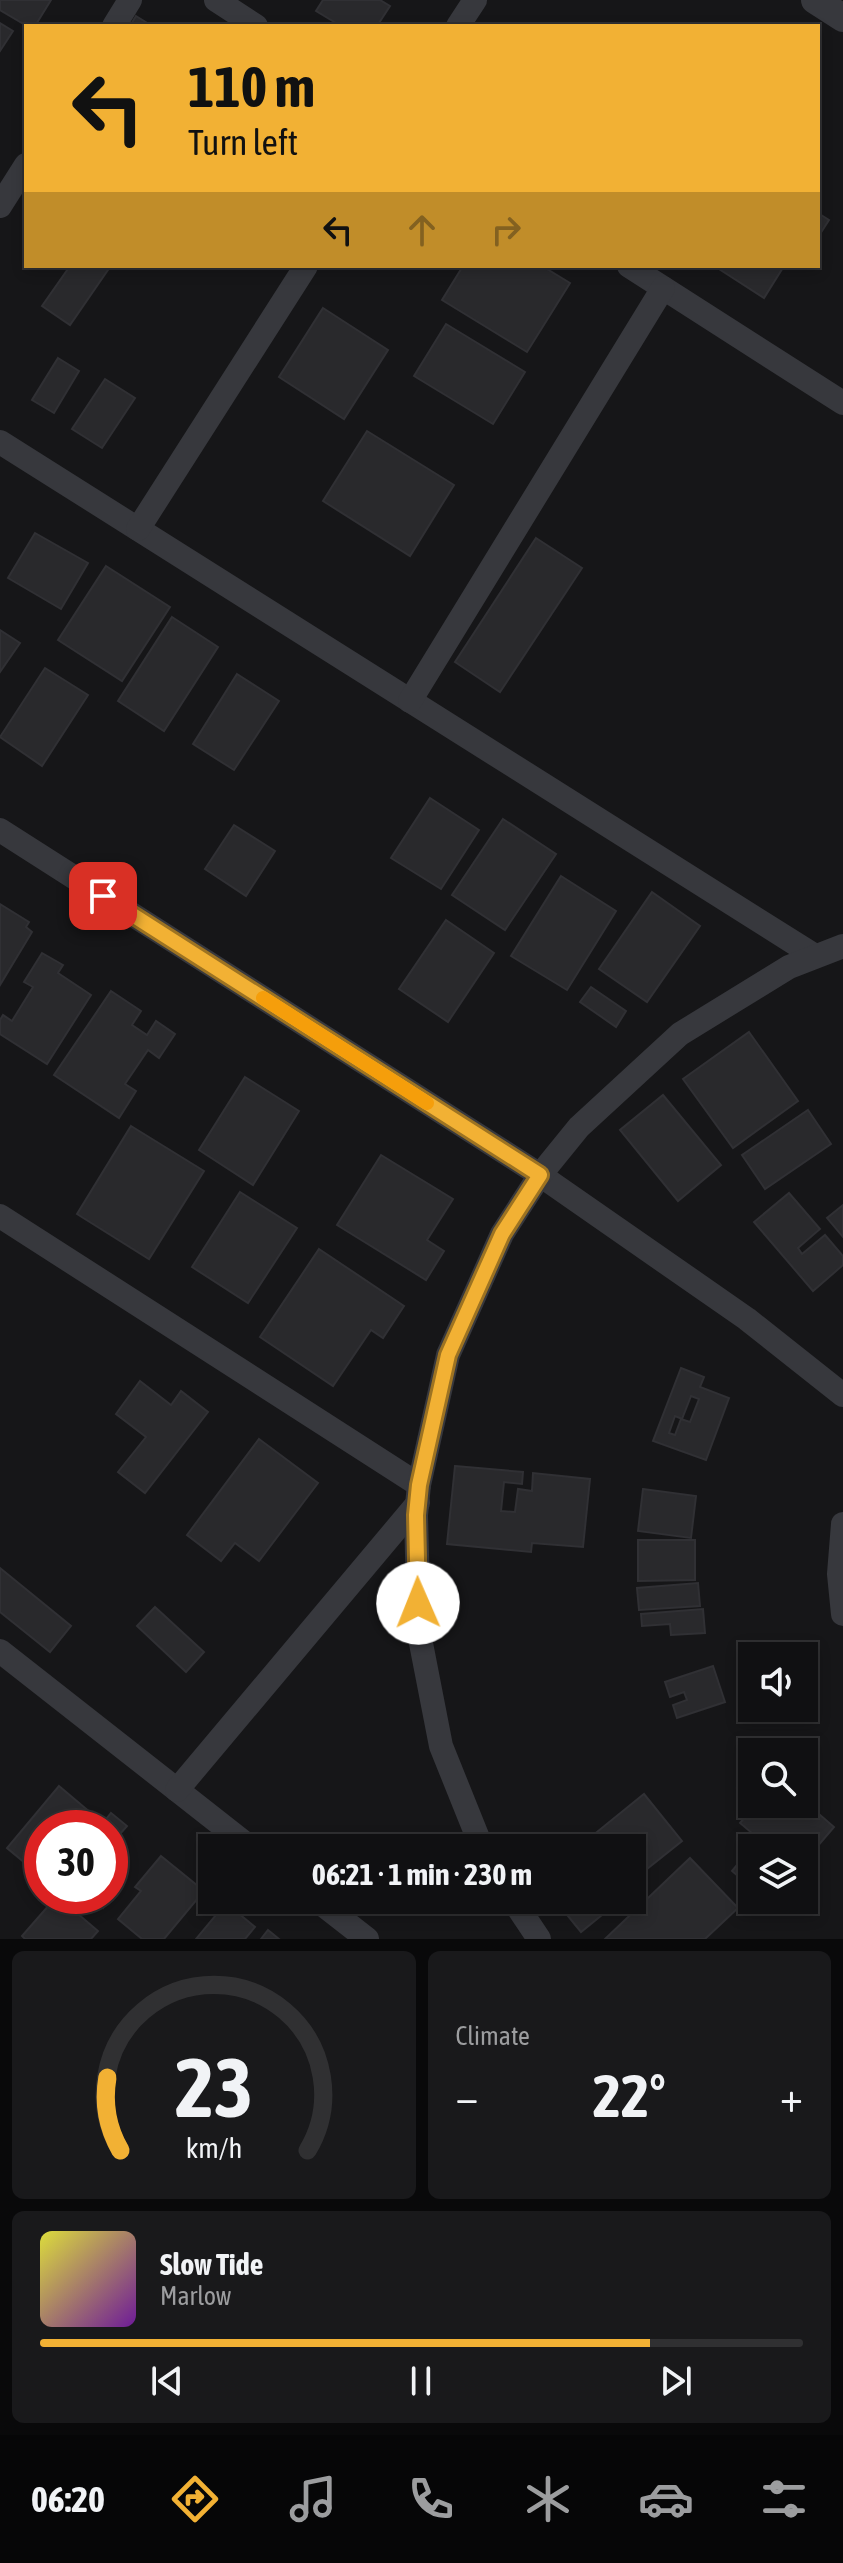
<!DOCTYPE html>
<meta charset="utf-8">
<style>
body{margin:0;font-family:"Asap Condensed",sans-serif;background:#19191b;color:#f1f3f6;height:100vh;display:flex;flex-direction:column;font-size:30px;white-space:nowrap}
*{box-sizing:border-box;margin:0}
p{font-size:26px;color:#9c9d9f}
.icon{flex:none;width:44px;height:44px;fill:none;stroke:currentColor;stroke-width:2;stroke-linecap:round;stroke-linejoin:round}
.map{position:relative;height:1939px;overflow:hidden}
.drawer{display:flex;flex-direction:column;gap:12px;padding:12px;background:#09090a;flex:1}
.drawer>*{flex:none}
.hud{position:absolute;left:24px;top:24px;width:796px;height:244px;border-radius:0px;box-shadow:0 4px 12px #0003,0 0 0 2px #303032;background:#f2b134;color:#111;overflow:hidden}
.controls{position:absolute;left:738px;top:1642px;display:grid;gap:16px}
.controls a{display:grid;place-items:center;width:80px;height:80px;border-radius:0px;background:#101012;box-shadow:0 4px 12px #0003,0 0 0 2px #303032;font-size:40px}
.speed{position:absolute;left:24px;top:1810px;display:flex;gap:16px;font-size:40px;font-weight:700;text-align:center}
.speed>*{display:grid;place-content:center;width:104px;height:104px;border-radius:50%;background:#101012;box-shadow:0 4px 12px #0003,0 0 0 2px #303032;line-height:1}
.speed .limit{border:12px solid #d22;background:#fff;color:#111}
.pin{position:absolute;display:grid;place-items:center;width:68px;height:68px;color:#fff;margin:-34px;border-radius:16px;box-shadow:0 4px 12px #0006}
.me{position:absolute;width:88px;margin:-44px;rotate:359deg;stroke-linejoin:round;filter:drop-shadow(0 0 6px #0008)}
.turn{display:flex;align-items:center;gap:28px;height:168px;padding:0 32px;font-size:36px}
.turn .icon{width:104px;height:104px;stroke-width:2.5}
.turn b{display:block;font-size:56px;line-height:68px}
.lanes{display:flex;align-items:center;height:76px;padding:0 32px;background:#0003;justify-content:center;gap:40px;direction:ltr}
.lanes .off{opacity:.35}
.big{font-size:60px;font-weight:700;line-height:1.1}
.drawer .tile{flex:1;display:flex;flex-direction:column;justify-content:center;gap:12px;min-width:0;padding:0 28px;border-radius:12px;background:#19191b}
.drawer .dial{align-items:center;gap:0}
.dial svg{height:208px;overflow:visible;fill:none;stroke:#303032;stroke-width:7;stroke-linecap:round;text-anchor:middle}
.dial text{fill:#f1f3f6;stroke:none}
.song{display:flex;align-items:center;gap:24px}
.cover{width:96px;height:96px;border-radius:12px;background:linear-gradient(135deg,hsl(60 70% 55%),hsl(280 70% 35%))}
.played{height:8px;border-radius:4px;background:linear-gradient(90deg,#f2b134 80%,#303032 80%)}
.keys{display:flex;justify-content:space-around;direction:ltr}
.heat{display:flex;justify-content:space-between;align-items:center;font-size:44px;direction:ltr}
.drawer .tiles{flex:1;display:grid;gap:12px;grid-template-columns:1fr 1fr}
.tile:last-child{grid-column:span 2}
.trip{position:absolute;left:198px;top:1834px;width:448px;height:80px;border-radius:0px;background:#101012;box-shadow:0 4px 12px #0003,0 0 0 2px #303032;font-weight:700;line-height:80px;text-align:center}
.menu{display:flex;height:128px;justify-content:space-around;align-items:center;background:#060607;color:#9c9d9f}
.menu .icon{width:56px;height:56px}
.menu .selected{color:#f2b134}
.menu b{font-size:36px;color:#f1f3f6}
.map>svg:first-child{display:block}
.building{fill:#29292c;stroke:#303034;stroke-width:2;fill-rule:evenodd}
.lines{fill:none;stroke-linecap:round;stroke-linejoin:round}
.minor{stroke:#37383d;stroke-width:24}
.tertiary{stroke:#37383d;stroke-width:28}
.route-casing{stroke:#9d7322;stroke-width:20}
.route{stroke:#f2b134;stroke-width:14}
.slow{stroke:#f59e0b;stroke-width:14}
</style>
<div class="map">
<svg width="843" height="1939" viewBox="0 0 843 1939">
<rect width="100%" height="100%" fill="#161618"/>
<g class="building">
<polygon points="0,0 51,0 35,26 27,26 0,10"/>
<polygon points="323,0 380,0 390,6 377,26 341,26 316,11"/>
<polygon points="136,16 152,26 130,26"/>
<polygon points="0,23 13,31 0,51"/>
<polygon points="818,213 829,220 818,237"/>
<polygon points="70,266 110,267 70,325 42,306"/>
<polygon points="463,266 542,266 570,283 527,352 442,300"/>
<polygon points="721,266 784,266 764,298 719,269"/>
<polygon points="323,308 388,350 344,419 279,377"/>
<polygon points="446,324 525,372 493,424 414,376"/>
<polygon points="58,358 79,371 54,413 32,400"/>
<polygon points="105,379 135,398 102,448 72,429"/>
<polygon points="367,431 454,485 410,556 323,501"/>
<polygon points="35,533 88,563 61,609 8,578"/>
<polygon points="536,538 582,568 500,692 455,662"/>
<polygon points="106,566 170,607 122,681 58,640"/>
<polygon points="172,617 218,647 164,731 118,701"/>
<polygon points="0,630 20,643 0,672"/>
<polygon points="45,668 88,695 42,766 0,737"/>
<polygon points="237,674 279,701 234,770 193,744"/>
<polygon points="430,798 479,830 441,889 391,858"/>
<polygon points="503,819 556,854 505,930 452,895"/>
<polygon points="234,825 275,851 246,896 205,869"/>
<polygon points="561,876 616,911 567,990 511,956"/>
<polygon points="652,892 700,926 647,1002 599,969"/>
<polygon points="0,904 29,922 26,927 32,932 0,985"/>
<polygon points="446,920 494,953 448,1022 399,989"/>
<polygon points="42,953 63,965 58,973 91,995 47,1064 0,1034 0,1020 3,1015 12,1021 33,987 24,982"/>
<polygon points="591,987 626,1011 616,1027 580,1002"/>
<polygon points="111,991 141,1011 132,1025 147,1035 156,1021 175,1034 159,1058 148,1050 125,1084 136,1091 119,1118 54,1075"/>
<polygon points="749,1032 798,1101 733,1148 683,1079"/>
<polygon points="245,1077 299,1111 253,1185 199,1150"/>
<polygon points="663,1095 721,1165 678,1201 620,1130"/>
<polygon points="808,1110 831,1144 765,1189 742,1155"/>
<polygon points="131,1126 204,1171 149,1259 77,1214"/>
<polygon points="381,1155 453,1199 427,1240 444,1251 426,1280 337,1225"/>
<polygon points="240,1192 297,1228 248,1303 192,1267"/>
<polygon points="789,1193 820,1229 798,1248 802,1254 825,1235 843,1256 843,1265 813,1291 754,1222"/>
<polygon points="843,1205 843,1237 827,1218"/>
<polygon points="319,1249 404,1306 383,1338 371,1330 333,1386 260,1337"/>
<path d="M681,1368L704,1377L700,1387L729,1398L706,1460L653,1441ZM691,1396L699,1399L690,1422L681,1419L675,1435L669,1433L675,1416L682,1419Z"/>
<polygon points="140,1381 171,1405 181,1391 208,1412 145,1493 118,1472 146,1437 116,1414"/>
<polygon points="259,1439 318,1483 259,1561 235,1543 221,1561 187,1535"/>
<polygon points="455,1466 523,1472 522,1484 504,1482 501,1511 515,1512 518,1489 532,1491 533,1473 590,1479 583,1547 532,1543 531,1552 447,1544"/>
<polygon points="643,1489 696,1496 691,1538 638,1531"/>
<polygon points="638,1540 695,1540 695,1580 638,1581"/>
<polygon points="0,1568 71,1626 50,1652 0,1612"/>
<polygon points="698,1583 700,1606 639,1610 637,1588"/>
<polygon points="155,1607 204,1652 186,1672 137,1626"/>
<polygon points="703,1609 705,1633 671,1635 670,1624 642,1626 641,1614"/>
<polygon points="713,1666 725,1702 677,1718 673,1705 687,1700 684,1692 670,1697 665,1682"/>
<polygon points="752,1770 752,1801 737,1788"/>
<polygon points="59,1786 97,1818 88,1828 42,1828 42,1877 7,1848"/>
<polygon points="644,1794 682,1841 632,1881 632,1848 594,1848 587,1840"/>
<polygon points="804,1801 834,1827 804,1862 804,1848 752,1848 752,1888 732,1871 759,1839 740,1823 756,1804 804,1804"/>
<polygon points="111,1813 127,1826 112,1843 125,1853 112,1868 126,1879 103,1908 88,1896 110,1896 110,1828 99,1828"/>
<polygon points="565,1838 574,1848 553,1848"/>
<polygon points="161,1856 204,1891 164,1939 142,1939 118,1919 141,1891 135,1887"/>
<polygon points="690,1858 738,1908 705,1939 605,1939"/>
<polygon points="57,1896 98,1931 91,1939 25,1939 22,1936"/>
<polygon points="555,1900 616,1900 618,1902 581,1932"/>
<polygon points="226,1903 255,1927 245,1939 196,1939"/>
<polygon points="268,1930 279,1939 261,1939"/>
</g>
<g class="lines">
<g class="minor">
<polyline points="216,0 256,26"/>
<polyline points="114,26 130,0"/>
<polyline points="458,26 475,0"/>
<polyline points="0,206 26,165"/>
<polyline points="629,266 843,403"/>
<polyline points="0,442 815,956"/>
<polyline points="138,529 306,266"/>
<polyline points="410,701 663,288"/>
<polyline points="0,830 540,1175 747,1319 843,1395"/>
<polyline points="0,1216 419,1485"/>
<polyline points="843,1524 839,1574 843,1614"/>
<polyline points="0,1651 251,1848"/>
<polyline points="177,1790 418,1503"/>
<polyline points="482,1848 441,1746 419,1633 416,1515 419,1485 448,1355 502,1234 540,1175 579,1127 680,1034 789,967 843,946"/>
<polyline points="317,1900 367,1939"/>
<polyline points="513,1900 539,1939"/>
</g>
<polyline class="tertiary" points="815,0 843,18"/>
</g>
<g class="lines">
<g class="route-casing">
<polyline id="route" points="103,896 540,1175 502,1234 448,1355 419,1485 416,1515 418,1603"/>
</g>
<use href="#route" class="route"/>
<polyline class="slow" points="263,998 427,1103"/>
</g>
</svg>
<div class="controls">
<a><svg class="icon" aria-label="sound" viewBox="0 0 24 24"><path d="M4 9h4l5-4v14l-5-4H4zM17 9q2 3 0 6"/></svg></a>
<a><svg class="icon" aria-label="search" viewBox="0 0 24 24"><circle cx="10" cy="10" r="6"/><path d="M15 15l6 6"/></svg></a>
<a><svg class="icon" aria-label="layers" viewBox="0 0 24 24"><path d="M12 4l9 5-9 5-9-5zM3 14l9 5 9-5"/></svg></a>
</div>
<div class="speed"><div class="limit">30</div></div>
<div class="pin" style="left:103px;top:896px;background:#d93025"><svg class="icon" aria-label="arrive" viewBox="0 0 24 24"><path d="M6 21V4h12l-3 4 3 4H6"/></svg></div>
<svg class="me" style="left:418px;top:1603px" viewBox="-20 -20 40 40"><circle r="19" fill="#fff"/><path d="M0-13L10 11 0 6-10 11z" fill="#f2b134"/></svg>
<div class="trip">06:21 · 1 min · 230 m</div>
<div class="hud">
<div class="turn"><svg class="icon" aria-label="left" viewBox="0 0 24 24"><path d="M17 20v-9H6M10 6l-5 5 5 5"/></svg><div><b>110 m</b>Turn left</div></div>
<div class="lanes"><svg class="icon" aria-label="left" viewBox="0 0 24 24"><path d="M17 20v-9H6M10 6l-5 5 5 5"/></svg><svg class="icon off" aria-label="ahead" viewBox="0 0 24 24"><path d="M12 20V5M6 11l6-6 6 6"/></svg><svg class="icon off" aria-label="right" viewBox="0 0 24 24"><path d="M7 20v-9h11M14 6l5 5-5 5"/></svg></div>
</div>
</div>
<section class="drawer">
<div class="tiles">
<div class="tile dial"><svg viewBox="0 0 100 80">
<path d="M14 69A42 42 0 1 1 86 69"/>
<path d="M14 69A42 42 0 0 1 9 41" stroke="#f2b134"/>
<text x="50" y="56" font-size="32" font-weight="700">23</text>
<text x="50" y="72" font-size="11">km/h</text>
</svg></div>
<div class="tile"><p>Climate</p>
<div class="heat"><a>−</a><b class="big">22°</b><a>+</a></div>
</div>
<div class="tile">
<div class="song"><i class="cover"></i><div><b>Slow Tide</b><p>Marlow</p></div></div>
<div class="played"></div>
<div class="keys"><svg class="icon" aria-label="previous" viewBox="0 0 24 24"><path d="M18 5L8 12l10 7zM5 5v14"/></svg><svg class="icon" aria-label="pause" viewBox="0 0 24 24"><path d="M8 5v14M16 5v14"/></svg><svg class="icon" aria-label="next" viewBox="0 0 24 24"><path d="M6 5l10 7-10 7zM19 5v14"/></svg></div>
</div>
</div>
</section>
<nav class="menu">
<b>06:20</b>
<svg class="icon selected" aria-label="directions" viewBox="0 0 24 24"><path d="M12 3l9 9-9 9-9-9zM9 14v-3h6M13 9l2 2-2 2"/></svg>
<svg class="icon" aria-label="music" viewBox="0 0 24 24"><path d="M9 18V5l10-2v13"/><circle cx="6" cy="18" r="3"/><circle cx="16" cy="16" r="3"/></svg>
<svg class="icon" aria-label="phone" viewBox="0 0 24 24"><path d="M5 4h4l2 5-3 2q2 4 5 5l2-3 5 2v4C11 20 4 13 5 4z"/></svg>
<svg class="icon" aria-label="climate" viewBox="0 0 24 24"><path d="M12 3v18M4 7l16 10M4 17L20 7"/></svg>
<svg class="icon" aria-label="car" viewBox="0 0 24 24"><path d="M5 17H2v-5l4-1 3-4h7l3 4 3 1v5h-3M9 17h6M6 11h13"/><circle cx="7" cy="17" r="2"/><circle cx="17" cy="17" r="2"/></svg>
<svg class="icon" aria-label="filters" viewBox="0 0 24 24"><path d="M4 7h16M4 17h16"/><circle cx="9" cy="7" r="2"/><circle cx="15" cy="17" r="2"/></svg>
</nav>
